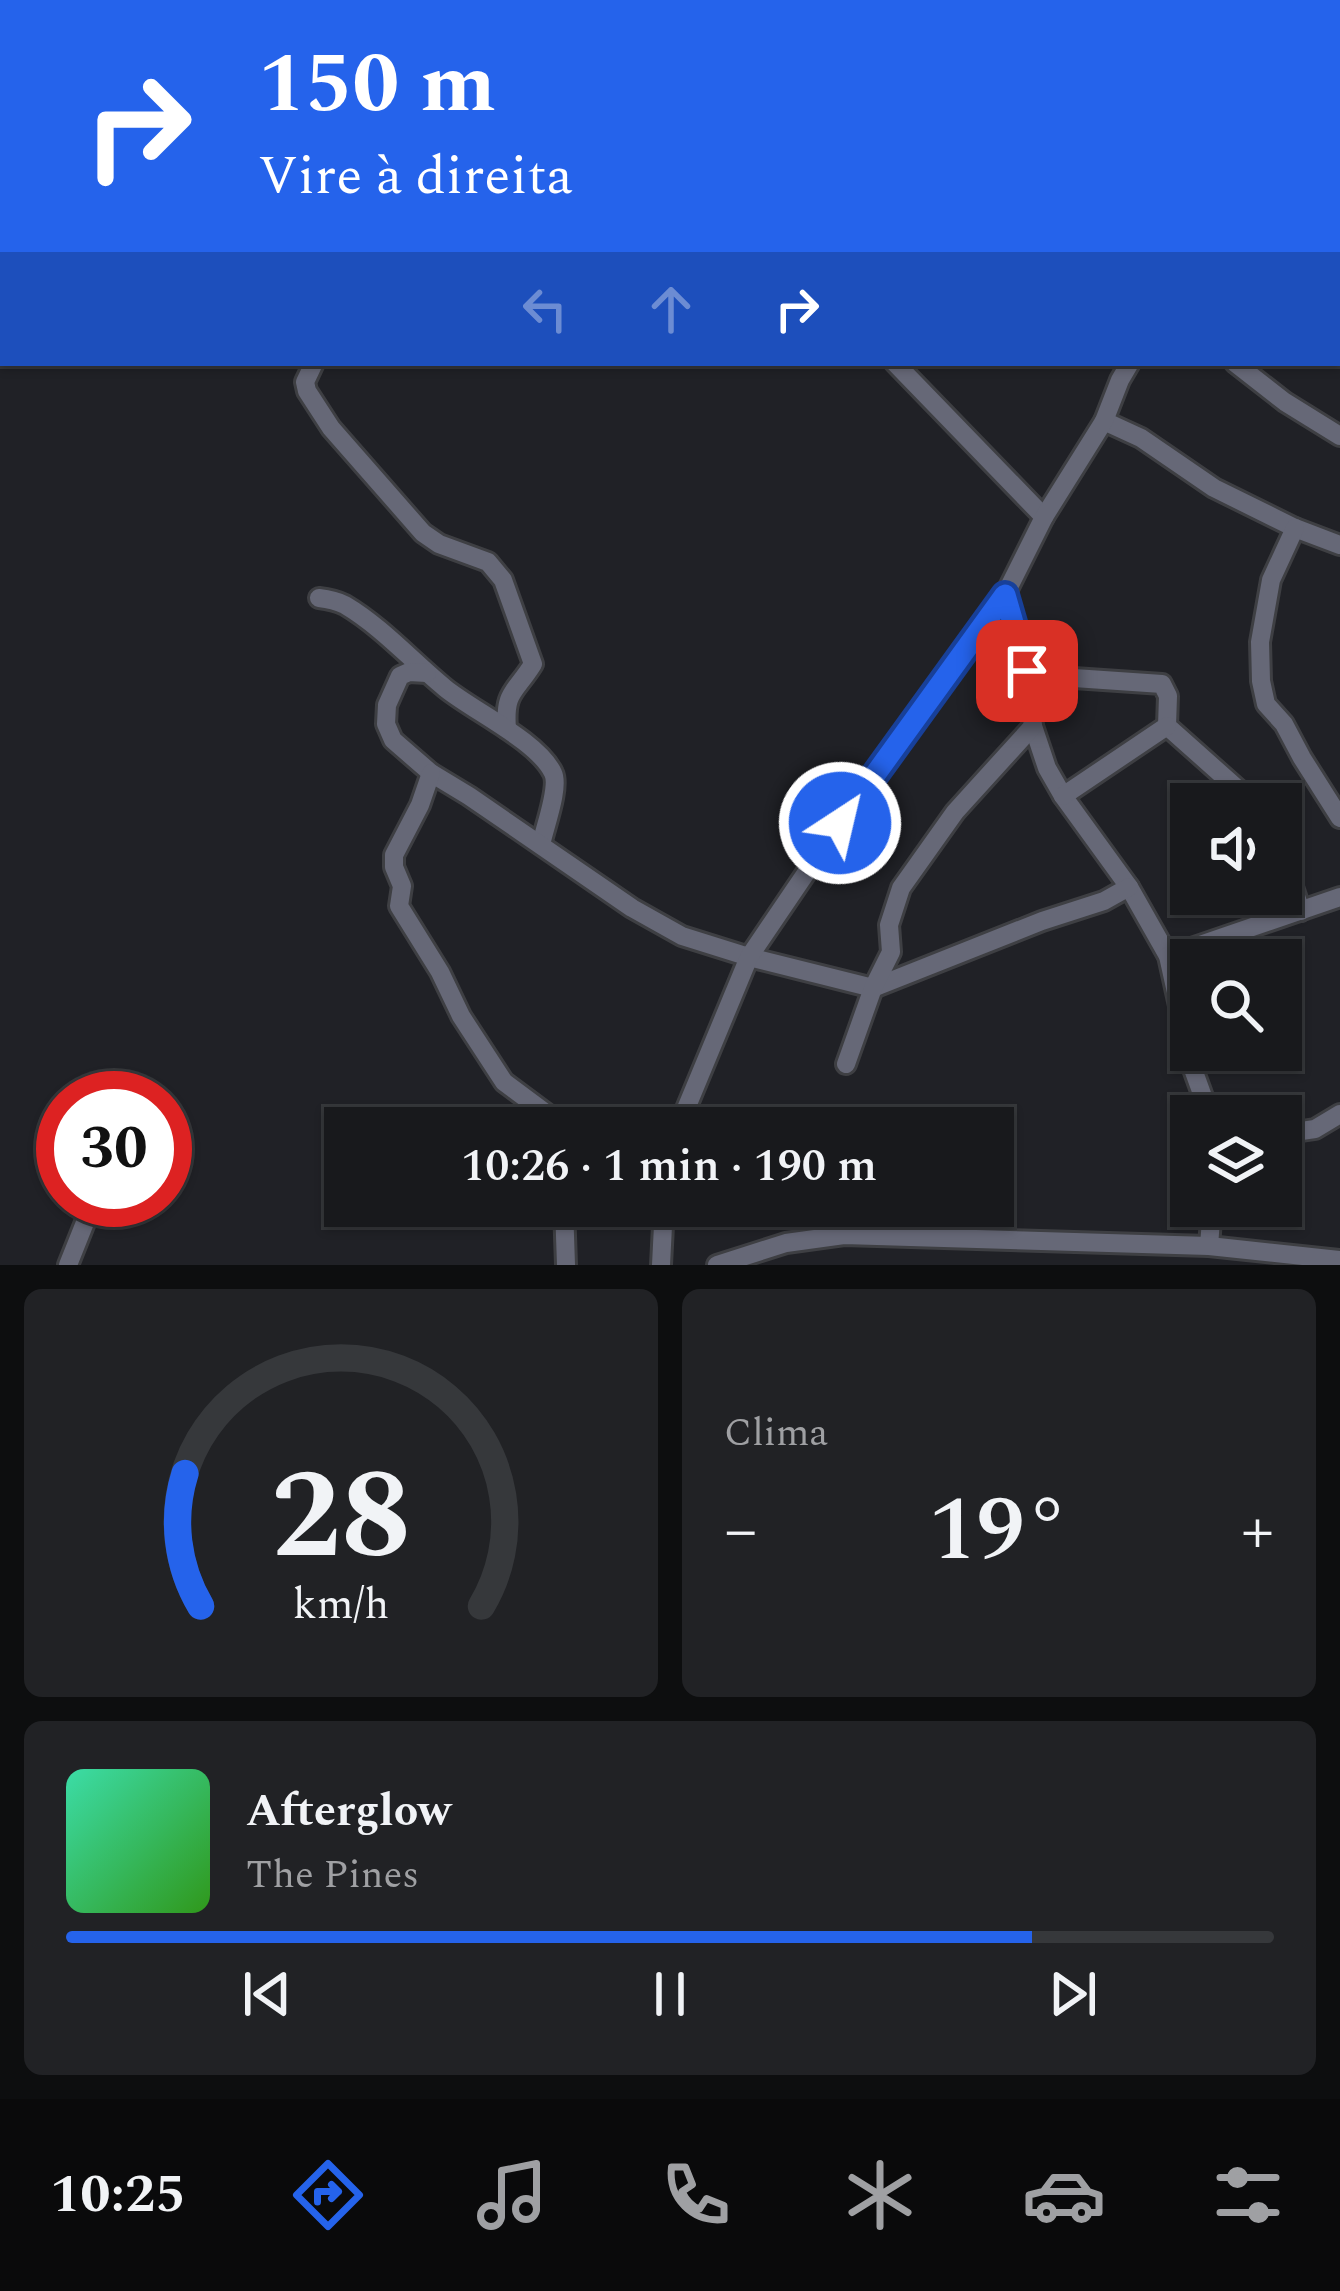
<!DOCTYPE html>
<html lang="pt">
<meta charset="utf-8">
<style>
body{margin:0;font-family:Spectral,serif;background:#212225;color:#f1f3f6;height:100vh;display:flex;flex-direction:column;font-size:45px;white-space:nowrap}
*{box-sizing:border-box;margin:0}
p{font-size:39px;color:#9fa0a3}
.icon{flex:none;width:66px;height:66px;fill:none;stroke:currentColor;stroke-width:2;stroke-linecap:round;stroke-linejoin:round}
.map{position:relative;height:1265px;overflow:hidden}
.sheet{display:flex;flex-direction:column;gap:24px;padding:24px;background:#0d0e0f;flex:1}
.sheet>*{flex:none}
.top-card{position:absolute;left:0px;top:0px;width:1341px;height:366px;box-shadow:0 3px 9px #0004,0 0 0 3px #36383b;background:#2563eb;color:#fff;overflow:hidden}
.buttons{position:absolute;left:1170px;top:783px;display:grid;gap:24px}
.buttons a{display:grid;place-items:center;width:132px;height:132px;border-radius:0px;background:#18191c;box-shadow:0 3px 9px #0004,0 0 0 3px #36383b;font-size:60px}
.speed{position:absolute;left:36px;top:1071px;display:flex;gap:24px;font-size:60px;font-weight:700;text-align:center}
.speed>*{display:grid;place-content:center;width:156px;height:156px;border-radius:50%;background:#18191c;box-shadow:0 3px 9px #0004,0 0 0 3px #36383b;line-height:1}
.speed .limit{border:18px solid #d22;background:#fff;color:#111}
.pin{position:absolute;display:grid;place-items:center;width:102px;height:102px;color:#fff;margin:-51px;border-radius:24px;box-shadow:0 6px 18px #0006}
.me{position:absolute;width:132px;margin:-66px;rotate:35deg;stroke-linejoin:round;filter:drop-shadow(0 0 9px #0008)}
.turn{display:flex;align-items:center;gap:42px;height:252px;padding:0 60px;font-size:54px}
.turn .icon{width:156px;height:156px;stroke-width:2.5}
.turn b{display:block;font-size:84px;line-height:102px}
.lanes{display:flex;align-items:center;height:114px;padding:0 60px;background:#0003;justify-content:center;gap:60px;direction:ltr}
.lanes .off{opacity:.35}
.big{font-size:90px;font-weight:600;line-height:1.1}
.sheet .card{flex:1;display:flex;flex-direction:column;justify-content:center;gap:18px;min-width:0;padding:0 42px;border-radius:18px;background:#212225}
.sheet .dial{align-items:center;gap:0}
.dial svg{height:312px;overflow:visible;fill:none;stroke:#36383b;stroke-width:7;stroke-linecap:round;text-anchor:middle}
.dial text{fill:#f1f3f6;stroke:none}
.song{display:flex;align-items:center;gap:36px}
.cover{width:144px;height:144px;border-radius:18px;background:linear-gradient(135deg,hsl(160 70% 55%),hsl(110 70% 35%))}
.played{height:12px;border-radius:6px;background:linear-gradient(90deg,#2563eb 80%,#36383b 80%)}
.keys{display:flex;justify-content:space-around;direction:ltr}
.heat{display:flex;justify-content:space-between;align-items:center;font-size:66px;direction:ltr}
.sheet .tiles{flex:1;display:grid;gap:24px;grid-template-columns:1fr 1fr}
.card:last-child{grid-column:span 2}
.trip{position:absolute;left:324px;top:1107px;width:690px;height:120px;border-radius:0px;background:#18191c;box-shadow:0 3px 9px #0004,0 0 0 3px #36383b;font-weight:600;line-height:120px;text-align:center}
.tabs{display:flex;height:192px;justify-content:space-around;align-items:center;background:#0a0a0b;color:#9fa0a3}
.tabs .icon{width:84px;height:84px}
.tabs .current{color:#2563eb}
.tabs b{font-size:54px;color:#f1f3f6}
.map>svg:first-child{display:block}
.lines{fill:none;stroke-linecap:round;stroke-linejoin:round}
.minor-casing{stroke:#3e3f43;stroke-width:24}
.minor{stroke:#666877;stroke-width:18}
.route-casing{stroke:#184099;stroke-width:30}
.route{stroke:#2563eb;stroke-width:21}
</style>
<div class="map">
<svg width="1340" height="1265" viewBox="0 0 1340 1265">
<rect width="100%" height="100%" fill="#202126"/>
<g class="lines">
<g class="minor-casing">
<g id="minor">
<polyline points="465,0 471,3"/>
<polyline points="752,0 759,3"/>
<polyline points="1024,0 1028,3"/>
<polyline points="1156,0 1160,3"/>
<polyline points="864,3 864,0"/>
<polyline points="1337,3 1339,0"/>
<path d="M314,363L305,382L307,391L331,428L423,533L439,544L488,562L503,580L533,664C515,693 504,691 507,729"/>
<polyline points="895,363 1044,517"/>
<polyline points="1235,363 1285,402 1340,436"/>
<polyline points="1104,421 1141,438 1214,488 1295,528 1340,545"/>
<polyline points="1295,528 1271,580 1260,642 1261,681 1266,704 1284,724 1302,758 1340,818"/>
<polyline points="1005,595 1027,672 1033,726 1047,768 1063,796 1129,887 1168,956 1193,1069 1210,1116"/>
<path d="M319,598C328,599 337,601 345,605C382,627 412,661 445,688C473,711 538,741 553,773C560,787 544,829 541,845"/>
<polyline points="1027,672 1074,678 1162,684 1168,696 1167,726 1240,791 1250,804"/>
<polyline points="427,673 409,672 400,676 387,705 386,724 393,740 431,773 469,796 632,908 682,936 749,957 873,988 1042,921 1104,901 1129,887"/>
<polyline points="431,773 420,805 394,855 394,867 402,886 399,906 440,972 461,1016 504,1082 547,1114 555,1128"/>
<polyline points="1063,796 1167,726"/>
<polyline points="1281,851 1301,911"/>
<polyline points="1168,956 1340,897"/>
<polyline points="846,1064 873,988 891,952 889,925 901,888 955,812 1033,726"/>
<polyline points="678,1128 749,957 863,789 1005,595 1044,517 1104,421 1120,380 1130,363"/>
<polyline points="1281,1134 1315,1129 1340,1114"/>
<polyline points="564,1206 566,1265"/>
<polyline points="1209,1246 1212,1206"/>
<polyline points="68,1265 94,1200"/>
<polyline points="661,1265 664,1206"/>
<polyline points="717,1265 786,1243 844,1235 1209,1246 1340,1260"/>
</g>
</g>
<use href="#minor" class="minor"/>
</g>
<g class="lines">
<g class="route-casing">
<polyline id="route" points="840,823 1005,595 1027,671"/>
</g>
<use href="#route" class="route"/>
</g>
</svg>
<div class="buttons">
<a><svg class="icon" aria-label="sound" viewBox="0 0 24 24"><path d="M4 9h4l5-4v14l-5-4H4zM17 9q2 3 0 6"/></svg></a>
<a><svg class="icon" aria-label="search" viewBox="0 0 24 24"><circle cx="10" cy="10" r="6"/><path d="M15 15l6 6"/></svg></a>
<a><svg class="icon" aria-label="layers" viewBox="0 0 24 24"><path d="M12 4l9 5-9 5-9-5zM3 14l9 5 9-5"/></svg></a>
</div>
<div class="speed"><div class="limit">30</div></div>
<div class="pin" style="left:1027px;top:671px;background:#d93025"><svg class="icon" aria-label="arrive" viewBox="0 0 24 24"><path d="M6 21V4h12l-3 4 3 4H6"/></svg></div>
<svg class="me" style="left:840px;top:823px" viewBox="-20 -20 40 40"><circle r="17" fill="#2563eb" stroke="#fff" stroke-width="3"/><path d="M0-11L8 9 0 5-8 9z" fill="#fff"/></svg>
<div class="trip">10:26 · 1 min · 190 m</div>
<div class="top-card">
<div class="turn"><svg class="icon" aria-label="right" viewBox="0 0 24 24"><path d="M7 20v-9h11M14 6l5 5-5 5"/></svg><div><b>150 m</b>Vire à direita</div></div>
<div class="lanes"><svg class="icon off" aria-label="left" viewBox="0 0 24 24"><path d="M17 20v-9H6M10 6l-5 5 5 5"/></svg><svg class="icon off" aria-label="ahead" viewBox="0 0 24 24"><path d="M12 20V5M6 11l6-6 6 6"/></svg><svg class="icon" aria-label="right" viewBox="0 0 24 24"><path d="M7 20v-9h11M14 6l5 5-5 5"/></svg></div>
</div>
</div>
<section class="sheet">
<div class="tiles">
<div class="card dial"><svg viewBox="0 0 100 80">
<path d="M14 69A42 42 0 1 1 86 69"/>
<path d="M14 69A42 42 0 0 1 10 35" stroke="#2563eb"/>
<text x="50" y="56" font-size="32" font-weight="700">28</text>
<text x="50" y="72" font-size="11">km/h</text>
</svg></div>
<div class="card"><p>Clima</p>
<div class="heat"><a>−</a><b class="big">19°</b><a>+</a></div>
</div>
<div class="card">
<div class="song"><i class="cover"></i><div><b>Afterglow</b><p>The Pines</p></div></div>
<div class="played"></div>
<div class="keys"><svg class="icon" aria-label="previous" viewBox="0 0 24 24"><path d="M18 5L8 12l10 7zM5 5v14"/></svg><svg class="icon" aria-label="pause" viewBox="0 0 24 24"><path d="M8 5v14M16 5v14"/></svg><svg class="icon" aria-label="next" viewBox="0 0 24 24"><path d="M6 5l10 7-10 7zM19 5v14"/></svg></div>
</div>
</div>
</section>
<nav class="tabs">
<b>10:25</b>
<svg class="icon current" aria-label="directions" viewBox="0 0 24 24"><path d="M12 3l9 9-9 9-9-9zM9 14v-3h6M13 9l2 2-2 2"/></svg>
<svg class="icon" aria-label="music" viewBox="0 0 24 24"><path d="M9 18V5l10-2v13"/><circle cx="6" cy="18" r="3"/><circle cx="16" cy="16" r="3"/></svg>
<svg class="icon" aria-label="phone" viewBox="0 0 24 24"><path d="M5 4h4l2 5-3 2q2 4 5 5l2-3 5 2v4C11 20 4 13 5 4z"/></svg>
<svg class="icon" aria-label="climate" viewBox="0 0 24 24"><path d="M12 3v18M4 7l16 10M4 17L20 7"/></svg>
<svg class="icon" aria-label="car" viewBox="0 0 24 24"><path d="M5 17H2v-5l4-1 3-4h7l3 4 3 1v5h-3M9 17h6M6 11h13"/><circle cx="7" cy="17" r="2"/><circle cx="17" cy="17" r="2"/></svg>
<svg class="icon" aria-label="filters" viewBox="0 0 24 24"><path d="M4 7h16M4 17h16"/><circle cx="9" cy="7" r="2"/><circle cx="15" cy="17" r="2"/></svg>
</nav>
